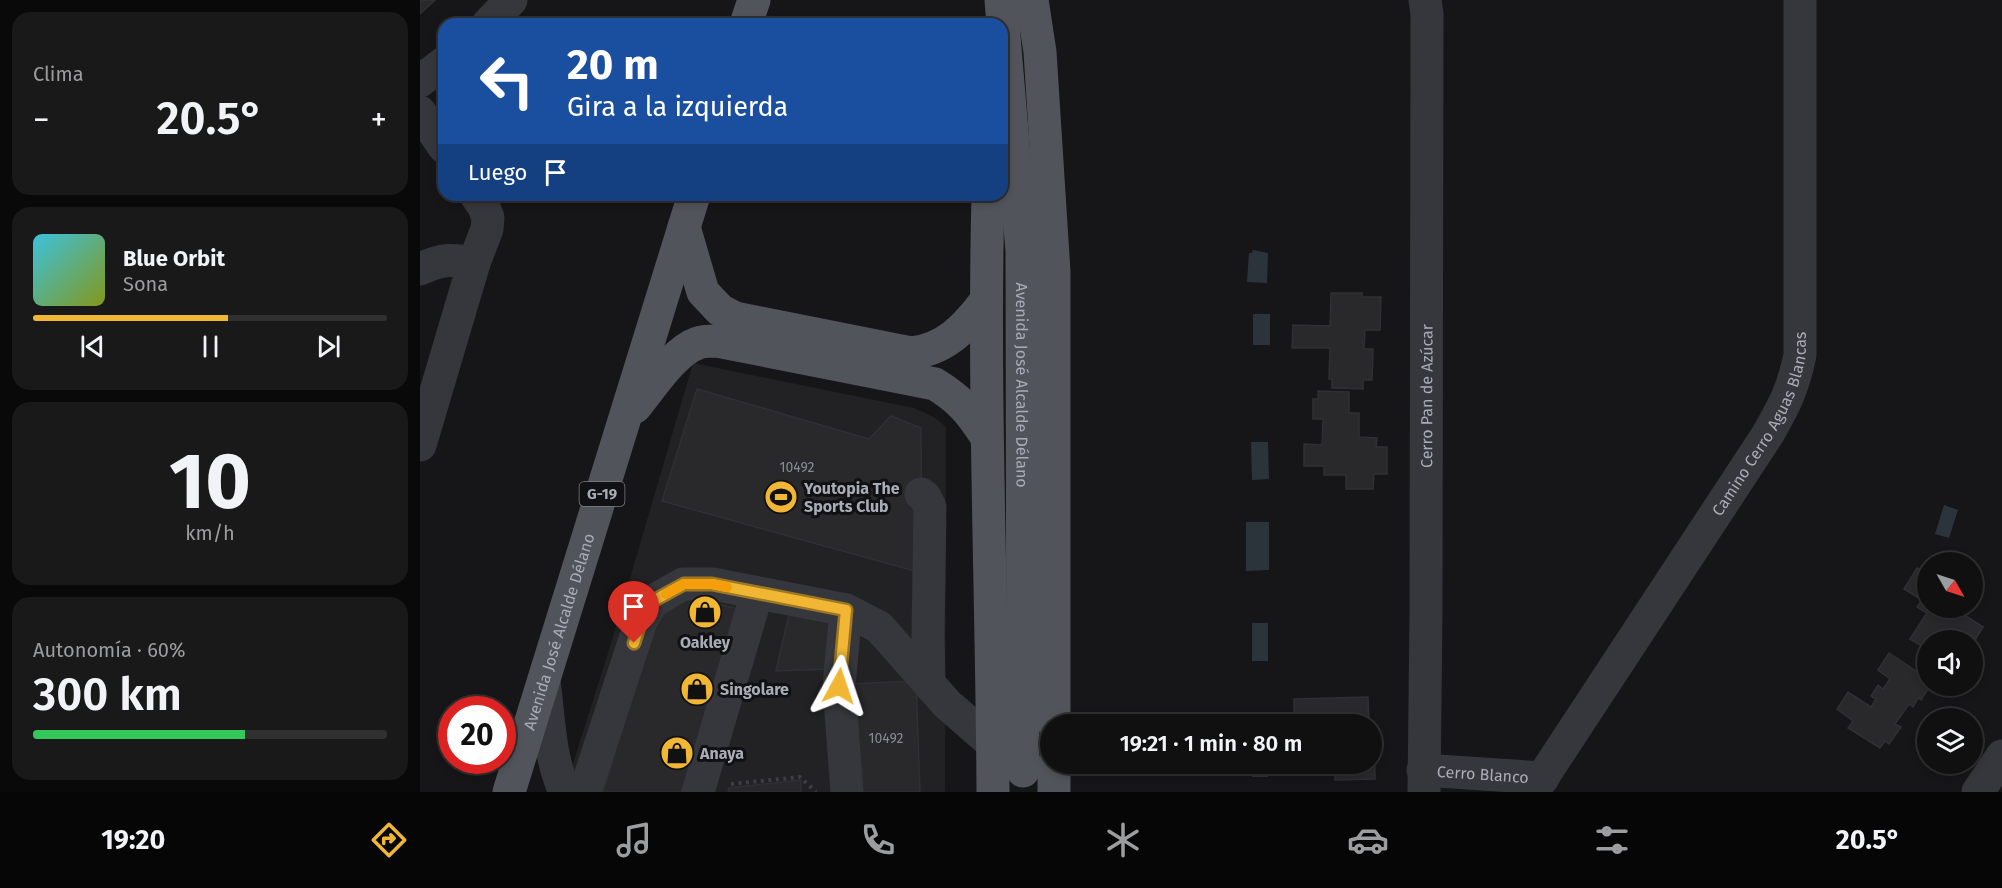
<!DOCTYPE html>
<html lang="es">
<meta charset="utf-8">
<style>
body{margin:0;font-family:"Fira Sans",sans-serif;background:#19191a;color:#f1f3f6;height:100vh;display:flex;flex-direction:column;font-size:22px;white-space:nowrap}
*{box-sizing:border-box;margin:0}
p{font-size:20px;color:#9c9d9f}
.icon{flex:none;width:33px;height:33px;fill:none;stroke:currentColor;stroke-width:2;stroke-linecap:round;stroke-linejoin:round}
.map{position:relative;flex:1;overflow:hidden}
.drawer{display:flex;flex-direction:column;gap:12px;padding:12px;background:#090909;width:420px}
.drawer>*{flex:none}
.hud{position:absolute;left:18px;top:18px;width:570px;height:183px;border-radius:18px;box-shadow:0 3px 9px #0003,0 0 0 2px #303031;background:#1a4fa0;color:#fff;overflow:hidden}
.needle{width:39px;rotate:129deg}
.fabs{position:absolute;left:1497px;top:552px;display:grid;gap:12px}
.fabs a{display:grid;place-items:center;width:66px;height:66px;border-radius:50%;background:#101011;box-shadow:0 3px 9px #0003,0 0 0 2px #303031;font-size:30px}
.speed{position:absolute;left:18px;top:696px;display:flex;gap:12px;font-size:30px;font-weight:700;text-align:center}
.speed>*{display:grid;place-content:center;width:78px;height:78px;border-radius:50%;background:#101011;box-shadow:0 3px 9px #0003,0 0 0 2px #303031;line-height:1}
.speed .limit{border:9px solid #d22;background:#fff;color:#111}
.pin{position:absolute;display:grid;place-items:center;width:51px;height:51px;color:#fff;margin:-62px -26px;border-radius:50% 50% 50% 0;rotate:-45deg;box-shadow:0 0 6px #0007}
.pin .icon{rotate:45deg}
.me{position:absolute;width:66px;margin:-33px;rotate:5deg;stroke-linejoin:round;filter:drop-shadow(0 0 4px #0008)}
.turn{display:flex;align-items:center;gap:21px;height:126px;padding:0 30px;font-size:27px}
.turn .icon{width:78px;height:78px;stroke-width:2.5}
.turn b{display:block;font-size:42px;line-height:51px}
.then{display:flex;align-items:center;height:57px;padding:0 30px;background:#0003;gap:12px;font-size:22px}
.big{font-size:45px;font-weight:600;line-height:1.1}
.drawer .widget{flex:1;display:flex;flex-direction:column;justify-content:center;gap:9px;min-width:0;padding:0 21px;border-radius:18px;background:#19191a}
.drawer .dial{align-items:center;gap:0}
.dial b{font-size:78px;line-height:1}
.song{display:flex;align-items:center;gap:18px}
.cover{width:72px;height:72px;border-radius:9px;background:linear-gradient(135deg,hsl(190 70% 55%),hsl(70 70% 35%))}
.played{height:6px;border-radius:3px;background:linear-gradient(90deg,#f1b734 55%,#303031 55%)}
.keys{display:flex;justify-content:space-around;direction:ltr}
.heat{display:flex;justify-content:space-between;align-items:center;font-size:33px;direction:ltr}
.charge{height:9px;border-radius:4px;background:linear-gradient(90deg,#34c759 60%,#303031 0)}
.trip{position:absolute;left:620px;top:714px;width:342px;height:60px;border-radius:30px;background:#101011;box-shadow:0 3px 9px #0003,0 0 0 2px #303031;font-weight:600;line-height:60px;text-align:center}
.menu{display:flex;height:96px;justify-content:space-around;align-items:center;background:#060607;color:#9c9d9f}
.menu .icon{width:42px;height:42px}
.menu .active{color:#f1b734}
.menu b{font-size:27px;color:#f1f3f6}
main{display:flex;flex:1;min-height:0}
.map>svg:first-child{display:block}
.built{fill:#222124}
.water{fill:#2c343b}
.building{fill:#29282b;stroke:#302f33;stroke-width:1.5}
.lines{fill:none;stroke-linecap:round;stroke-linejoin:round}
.path{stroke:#3c3e43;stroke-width:4;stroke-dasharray:3 4.5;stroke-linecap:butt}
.minor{stroke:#36373c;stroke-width:33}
.major{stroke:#52545b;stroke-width:33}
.route-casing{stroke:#9d7722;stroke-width:15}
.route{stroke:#f1b734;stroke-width:10}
.slow{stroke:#f59e0b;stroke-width:10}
.labels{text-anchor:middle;stroke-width:6;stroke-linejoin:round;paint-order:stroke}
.number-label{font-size:14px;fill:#878a93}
.shield{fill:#111012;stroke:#7a7d86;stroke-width:1.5}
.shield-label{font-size:15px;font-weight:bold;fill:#a7acb7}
.street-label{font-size:16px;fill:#a7acb7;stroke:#111012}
.poi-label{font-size:16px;font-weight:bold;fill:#a7acb7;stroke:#111012;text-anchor:start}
</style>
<main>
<section class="drawer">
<div class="widget"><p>Clima</p>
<div class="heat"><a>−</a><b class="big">20.5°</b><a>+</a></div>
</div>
<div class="widget">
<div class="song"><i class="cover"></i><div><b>Blue Orbit</b><p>Sona</p></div></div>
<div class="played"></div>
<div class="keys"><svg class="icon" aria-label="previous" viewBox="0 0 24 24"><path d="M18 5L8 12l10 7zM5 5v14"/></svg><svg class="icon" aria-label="pause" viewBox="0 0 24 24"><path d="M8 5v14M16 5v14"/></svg><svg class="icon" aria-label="next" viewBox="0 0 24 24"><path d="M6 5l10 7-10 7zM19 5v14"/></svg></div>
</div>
<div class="widget dial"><b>10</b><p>km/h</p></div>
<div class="widget"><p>Autonomía · 60%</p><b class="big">300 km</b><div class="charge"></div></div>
</section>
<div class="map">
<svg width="1582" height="792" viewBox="0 0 1582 792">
<rect width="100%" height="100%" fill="#161517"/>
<polygon class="built" points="273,363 494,408 514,417 526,427 525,792 144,792 189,650"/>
<g class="water">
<polygon points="833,250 848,253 847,283 827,282 829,253 832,253"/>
<rect x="833" y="314" width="17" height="31"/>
<polygon points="831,442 848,442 849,479 832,480"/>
<polygon points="1524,505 1538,510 1529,538 1515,534"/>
<polygon points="826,522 849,522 849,570 826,571"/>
<rect x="832" y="623" width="16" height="38"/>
<polygon points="833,764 849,764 848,777 832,777"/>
</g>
<g class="building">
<polygon points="0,0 15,0 0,14"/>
<polygon points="911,293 942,293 942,297 961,297 960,330 945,330 944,349 953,349 952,380 943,380 943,389 912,388 912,379 909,379 910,348 872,348 873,325 910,326"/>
<polygon points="277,389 449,439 471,416 501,428 502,573 242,501"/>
<polygon points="898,391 929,392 929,413 939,413 939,437 957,438 956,447 967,447 967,474 954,474 953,489 926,489 926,475 904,475 904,466 884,466 884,444 902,445 903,419 893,419 893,399 898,399"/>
<polygon points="1497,568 1508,574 1508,608 1551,608 1546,616 1563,627 1552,645 1552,640 1544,640 1534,634 1530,640 1508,640 1508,650 1490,639 1507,613 1497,607 1502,600 1484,589"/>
<polygon points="1552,591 1559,595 1552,606"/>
<polygon points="271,597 326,611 272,792 183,792 236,619"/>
<polygon points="370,610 417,623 408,669 356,671"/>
<polygon points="1469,653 1508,679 1508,686 1510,686 1501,700 1498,698 1493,707 1489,704 1475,724 1481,727 1469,744 1465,741 1460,748 1428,728 1433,721 1417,709 1428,692 1451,707 1456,699 1451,696 1458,685 1463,689 1470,679 1458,670"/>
<polygon points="496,681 500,792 440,792 428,684"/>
<polygon points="948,697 949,724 874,724 874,699"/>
<polygon points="951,725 954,725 955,779 915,780 915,764 951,764"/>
<polygon points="381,780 381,792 308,792 309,788"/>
</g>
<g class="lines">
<polyline class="path" points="311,784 380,777 396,792"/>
<g class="minor">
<polyline points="68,24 91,0"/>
<polyline points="0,81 24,63"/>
<polyline points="0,112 24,147"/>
<path d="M0,269C22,259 30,259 54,263"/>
<polyline points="0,445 54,263 67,229 68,218 64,207 56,195"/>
<polyline points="501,494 505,497 510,507 508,636 509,684"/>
<polyline points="426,610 419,686 427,792"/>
<path d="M124,681C129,717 129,758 145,792"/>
<path id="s1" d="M1003,770L1123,778"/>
<polyline points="165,792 221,621 233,601 263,584 293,584 426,610 459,627 527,704 573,744"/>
<polyline points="278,792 337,593"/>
<path id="s2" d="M1004,792L1006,613L1007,14L1005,0"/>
<path id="s3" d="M1113,792L1348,434C1365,404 1373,389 1380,355V0"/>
<polyline points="1558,792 1582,756"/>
</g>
<g class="major">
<path id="s4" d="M581,0L602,251L603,771"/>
<polyline points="612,0 620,52 634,272 634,724"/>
<polyline points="326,24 334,0"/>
<path d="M568,195C563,394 572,593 573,792"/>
<path d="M264,227L283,292L300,310L315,318L491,353C525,350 546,327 565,302"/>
<path d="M215,407C231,388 254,351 278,343C283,341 291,341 297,341L515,384C541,400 550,412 566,436"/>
<polyline points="634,764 634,792"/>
<path id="s5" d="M89,792L274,195"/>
</g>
</g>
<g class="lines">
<g class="route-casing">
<polyline id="route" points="214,643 221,621 233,601 264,584 292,584 426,610 419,686"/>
</g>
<use href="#route" class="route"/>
<polyline class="slow" points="246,594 264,584 292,584 307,587"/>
</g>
<defs>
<g id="stadium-disc" transform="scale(1.725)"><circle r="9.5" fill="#f1b734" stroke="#111012"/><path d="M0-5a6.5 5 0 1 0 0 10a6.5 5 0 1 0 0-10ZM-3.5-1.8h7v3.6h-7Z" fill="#111"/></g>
<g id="shop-disc" transform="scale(1.725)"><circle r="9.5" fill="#f1b734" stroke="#111012"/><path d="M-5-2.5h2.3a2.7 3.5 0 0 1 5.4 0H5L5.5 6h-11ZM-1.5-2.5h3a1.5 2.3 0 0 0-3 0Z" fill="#111"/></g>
</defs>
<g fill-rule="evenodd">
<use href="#stadium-disc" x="361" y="497"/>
<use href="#shop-disc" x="285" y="612"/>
<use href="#shop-disc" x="277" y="689"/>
<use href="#shop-disc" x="257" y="753"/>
</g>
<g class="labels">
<g class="number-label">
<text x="377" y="472">10492</text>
<text x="466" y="743">10492</text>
</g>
<rect class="shield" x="159.5" y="482" width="45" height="24" rx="4.5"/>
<g class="shield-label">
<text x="182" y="499">G-19</text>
</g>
<g class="street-label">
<text dy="6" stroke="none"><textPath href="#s4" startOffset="386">Avenida José Alcalde Délano</textPath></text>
<text dy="6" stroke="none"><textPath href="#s2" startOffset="396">Cerro Pan de Azúcar</textPath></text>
<text dy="6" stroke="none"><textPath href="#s3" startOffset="435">Camino Cerro Aguas Blancas</textPath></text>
<text dy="6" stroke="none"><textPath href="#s5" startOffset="168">Avenida José Alcalde Délano</textPath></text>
<text dy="6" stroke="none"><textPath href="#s1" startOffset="60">Cerro Blanco</textPath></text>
</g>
<g class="poi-label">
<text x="384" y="494">Youtopia The<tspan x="384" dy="18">Sports Club</tspan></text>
<text x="285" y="648" text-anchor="middle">Oakley</text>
<text x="300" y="695">Singolare</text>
<text x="280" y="759">Anaya</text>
</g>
</g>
</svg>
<div class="fabs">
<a><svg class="needle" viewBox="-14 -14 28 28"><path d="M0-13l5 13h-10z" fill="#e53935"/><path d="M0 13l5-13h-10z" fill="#9c9d9f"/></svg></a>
<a><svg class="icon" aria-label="sound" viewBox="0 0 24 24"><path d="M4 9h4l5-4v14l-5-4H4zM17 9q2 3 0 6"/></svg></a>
<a><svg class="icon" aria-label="layers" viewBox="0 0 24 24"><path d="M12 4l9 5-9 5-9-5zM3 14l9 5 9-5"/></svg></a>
</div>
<div class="speed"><div class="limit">20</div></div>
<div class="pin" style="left:214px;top:643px;background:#d93025"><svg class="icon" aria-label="arrive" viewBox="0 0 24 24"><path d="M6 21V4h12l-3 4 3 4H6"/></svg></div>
<svg class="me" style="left:419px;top:686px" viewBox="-20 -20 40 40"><path d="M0-17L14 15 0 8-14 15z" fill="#f1b734" stroke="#fff" stroke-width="4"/></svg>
<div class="trip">19:21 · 1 min · 80 m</div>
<div class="hud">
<div class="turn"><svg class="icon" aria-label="left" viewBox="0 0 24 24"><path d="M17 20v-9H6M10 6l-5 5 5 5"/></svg><div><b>20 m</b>Gira a la izquierda</div></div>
<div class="then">Luego<svg class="icon" aria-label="arrive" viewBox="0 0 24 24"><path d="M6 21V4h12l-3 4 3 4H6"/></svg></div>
</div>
</div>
</main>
<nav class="menu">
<b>19:20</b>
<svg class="icon active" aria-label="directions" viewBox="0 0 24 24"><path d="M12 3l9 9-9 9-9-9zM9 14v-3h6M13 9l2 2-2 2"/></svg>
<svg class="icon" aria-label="music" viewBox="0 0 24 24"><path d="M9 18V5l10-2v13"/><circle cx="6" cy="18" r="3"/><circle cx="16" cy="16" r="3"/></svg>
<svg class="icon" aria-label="phone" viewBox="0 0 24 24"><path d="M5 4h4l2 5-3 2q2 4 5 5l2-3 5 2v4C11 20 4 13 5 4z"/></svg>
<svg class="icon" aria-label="climate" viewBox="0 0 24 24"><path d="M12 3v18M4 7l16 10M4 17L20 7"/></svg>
<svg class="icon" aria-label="car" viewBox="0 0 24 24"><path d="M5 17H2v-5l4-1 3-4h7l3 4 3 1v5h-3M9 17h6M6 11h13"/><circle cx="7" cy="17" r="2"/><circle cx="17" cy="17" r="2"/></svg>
<svg class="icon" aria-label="filters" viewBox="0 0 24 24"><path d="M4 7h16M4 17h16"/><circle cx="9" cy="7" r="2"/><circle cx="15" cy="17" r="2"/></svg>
<b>20.5°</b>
</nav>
